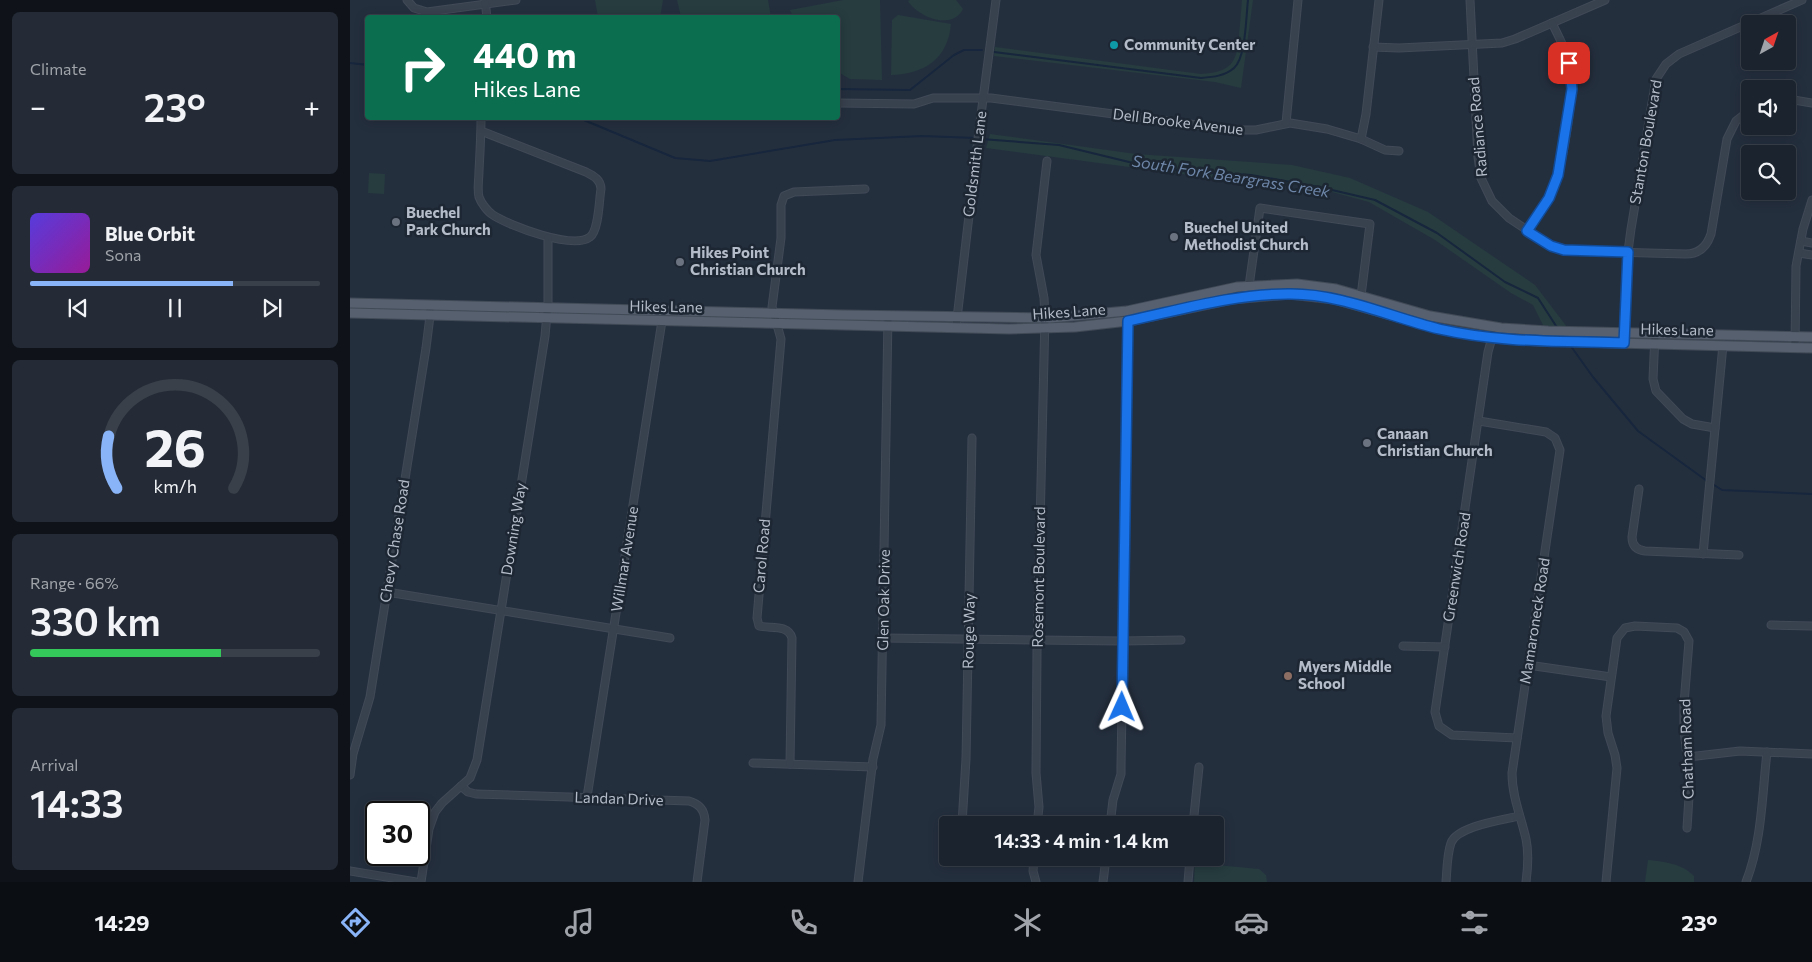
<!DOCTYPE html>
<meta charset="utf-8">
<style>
body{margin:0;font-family:Commissioner,sans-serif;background:#242b36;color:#f1f3f6;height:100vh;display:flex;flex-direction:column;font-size:19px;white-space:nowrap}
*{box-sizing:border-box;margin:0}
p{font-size:16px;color:#a0a4aa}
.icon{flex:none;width:28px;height:28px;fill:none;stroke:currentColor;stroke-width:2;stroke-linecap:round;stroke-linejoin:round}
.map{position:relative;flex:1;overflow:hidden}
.panel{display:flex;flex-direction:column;gap:12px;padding:12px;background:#0f1319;width:350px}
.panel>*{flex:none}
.top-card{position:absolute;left:15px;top:15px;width:475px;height:105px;border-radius:5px;box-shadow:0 2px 12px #0003,0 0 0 1px #39404a;background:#0b6e4f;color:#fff;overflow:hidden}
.needle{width:32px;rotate:40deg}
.tools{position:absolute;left:1391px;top:15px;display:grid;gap:10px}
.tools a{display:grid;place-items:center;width:55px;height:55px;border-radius:5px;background:#1b232e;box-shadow:0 2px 12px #0003,0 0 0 1px #39404a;font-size:25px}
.speed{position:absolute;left:15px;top:801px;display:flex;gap:10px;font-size:25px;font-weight:700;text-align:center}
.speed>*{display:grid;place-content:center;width:65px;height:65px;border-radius:50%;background:#1b232e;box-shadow:0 2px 12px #0003,0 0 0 1px #39404a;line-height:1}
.speed .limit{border:2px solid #111;border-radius:8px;background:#fff;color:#111}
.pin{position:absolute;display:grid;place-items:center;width:42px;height:42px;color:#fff;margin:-21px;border-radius:10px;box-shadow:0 2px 8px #0006}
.me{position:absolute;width:55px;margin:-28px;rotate:1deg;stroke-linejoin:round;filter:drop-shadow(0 0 4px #0008)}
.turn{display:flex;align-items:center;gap:18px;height:105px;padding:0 25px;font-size:22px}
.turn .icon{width:65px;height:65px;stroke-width:2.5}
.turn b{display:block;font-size:35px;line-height:42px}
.big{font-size:38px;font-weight:600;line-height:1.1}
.panel .widget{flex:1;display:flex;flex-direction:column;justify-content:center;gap:8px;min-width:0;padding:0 18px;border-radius:8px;background:#242b36}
.panel .dial{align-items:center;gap:0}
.dial svg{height:130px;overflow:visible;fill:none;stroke:#39404a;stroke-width:7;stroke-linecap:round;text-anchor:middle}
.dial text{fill:#f1f3f6;stroke:none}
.song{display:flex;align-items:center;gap:15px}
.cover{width:60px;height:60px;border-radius:8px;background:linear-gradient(135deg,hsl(250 70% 55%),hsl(300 70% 35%))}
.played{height:5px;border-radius:2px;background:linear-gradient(90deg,#8ab4f8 70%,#39404a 70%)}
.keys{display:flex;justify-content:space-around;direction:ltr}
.heat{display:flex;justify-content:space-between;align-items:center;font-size:28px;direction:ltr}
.charge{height:8px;border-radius:4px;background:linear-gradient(90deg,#34c759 66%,#39404a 0)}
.trip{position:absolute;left:589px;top:816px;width:285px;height:50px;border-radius:5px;background:#1b232e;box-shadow:0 2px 12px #0003,0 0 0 1px #39404a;font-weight:600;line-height:50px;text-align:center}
.dock{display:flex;height:80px;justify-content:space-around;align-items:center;background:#0b0e12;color:#a0a4aa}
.dock .icon{width:35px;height:35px}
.dock .selected{color:#8ab4f8}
.dock b{font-size:22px;color:#f1f3f6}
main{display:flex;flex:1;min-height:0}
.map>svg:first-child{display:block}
.green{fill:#263c3f}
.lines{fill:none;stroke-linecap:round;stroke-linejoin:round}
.stream{stroke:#17263c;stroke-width:2}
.minor-casing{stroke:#414a57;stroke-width:9}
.major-casing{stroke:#414a57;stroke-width:11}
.minor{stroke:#38414e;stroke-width:7}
.major{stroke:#56606e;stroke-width:9}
.route-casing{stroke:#114b97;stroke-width:12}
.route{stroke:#1a73e8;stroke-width:9}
.culture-dot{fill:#0f9aa8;stroke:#1d2633;stroke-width:2}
.worship-dot{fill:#6b7280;stroke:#1d2633;stroke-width:2}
.education-dot{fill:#8d6e63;stroke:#1d2633;stroke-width:2}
.labels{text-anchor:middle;stroke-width:5;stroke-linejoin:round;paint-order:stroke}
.poi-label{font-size:15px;font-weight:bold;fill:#b4bcc9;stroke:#1d2633;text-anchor:start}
.street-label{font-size:15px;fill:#b4bcc9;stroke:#1d2633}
.water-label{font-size:16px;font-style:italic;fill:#6d86a8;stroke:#1d2633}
</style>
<main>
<section class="panel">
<div class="widget"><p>Climate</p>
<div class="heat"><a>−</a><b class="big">23°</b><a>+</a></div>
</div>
<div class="widget">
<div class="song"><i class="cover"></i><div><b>Blue Orbit</b><p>Sona</p></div></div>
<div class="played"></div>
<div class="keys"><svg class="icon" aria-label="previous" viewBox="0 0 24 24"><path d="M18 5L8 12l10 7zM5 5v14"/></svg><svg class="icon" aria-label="pause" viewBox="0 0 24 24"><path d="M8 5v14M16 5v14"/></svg><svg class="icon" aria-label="next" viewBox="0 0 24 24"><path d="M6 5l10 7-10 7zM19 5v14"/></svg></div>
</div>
<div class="widget dial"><svg viewBox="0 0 100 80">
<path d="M14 69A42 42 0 1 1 86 69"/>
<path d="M14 69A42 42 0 0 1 9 37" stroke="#8ab4f8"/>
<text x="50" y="56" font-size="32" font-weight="700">26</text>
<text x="50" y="72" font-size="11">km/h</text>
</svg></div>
<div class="widget"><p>Range · 66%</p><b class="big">330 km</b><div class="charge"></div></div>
<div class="widget"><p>Arrival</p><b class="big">14:33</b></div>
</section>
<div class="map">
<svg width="1462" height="882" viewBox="0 0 1462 882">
<rect width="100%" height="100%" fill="#242f3e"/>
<g class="green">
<polygon points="245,0 313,0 310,18 248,17"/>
<polygon points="327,0 418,0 421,17 331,17"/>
<polygon points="493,0 530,0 532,80 500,79 488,72 488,18 443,17 440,10"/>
<path d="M560,0H606L613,9C602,31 568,17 558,1Z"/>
<path d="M892,0H903L891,88L865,82L644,56L645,47L851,74C880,72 887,64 889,36C890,24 891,12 892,0Z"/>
<path d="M548,15L601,24C598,59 574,74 541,75L542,20Z"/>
<polygon points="640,134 786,154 942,165 1000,178 1078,212 1185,285 1217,327 1194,327 1183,305 1161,293 1085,240 1019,202 956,185 877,180 636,148"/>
<polygon points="19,173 35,174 34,194 18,193"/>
<path d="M1298,860C1315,862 1331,863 1344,876V882H1295Z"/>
<polygon points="845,863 909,869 916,875 917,882 844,882"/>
</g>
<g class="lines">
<g class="stream">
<path d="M644,52L851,78C863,77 875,76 884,68C896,58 896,16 898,0"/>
<polyline points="0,63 18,65"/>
<polyline points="488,89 560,90 604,55 614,50 632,50"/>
<polyline points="229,118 325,158 360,161 485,140 572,136 626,138"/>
<polyline points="631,139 709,145 779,162 839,172 901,175 969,187 1025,200 1087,233 1155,282 1188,298 1208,329"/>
<polyline points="1220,345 1243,377 1288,431 1357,481"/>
<polyline points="1361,483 1372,490 1462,494"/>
</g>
<g class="minor-casing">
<g id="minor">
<polyline points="57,0 64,8 77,12 166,0"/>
<polyline points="135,0 137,18"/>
<path d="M1120,0L1128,157L1131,178L1142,201L1159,218L1201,246L1224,251L1336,254C1350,254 1357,246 1361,234L1377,139L1386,121L1400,110"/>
<polyline points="1023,47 1049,48 1152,43 1165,39 1255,0"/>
<polyline points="1438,99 1462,103"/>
<polyline points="488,103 564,104 583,98 641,98 886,130 906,130 940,123 977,129 1011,139 1035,150 1049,151"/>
<polyline points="936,123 948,0"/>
<path d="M131,131L236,172C244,176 251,180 251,189C249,200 249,230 240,237C223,250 160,226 143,215C138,212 131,203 129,197C127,189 129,179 129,171C130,153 131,135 131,118"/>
<polyline points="1011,139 1016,114 1029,0"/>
<path d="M1177,231C1185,218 1195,206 1202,192C1212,171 1224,97 1221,74C1219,56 1210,39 1202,23"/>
<polyline points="1451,241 1462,243"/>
<polyline points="1449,253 1462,255"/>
<polyline points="899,286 910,208 1020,224 1011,296"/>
<polyline points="606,327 629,130 646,0"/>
<polyline points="1145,327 1138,352 1085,712 1089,726 1102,735 1167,738"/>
<polyline points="1305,334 1303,379 1306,391 1333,419 1342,424 1365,428"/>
<polyline points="1274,343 1277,259 1281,229 1306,79 1316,64 1329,54 1452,0"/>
<polyline points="1445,347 1446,266 1453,229 1462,200"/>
<path d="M1129,421L1196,432L1205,438L1210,450L1162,773C1162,796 1171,817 1176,839C1179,853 1178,867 1176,882"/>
<path d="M1289,489L1282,537C1282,546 1287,550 1295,551L1389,555"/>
<polyline points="1353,554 1373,345"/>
<polyline points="37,592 320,638"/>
<polyline points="1421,625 1462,626"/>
<polyline points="533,638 772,641 831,640"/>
<polyline points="1053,646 1095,647"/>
<polyline points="1178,665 1261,677"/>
<polyline points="1338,757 1390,751 1462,754"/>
<polyline points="403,763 523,767"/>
<path d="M440,764L442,638C438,624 420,629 409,626L407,618L431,339L422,307L431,238V205L434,196L444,192L515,189"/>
<polyline points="0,775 3,754 20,697 76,348 80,316 80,305"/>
<path d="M111,786L118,792L126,794L339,801C349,804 354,809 355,820L347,882"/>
<polyline points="237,797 312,321"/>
<polyline points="612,824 616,759 622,438"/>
<polyline points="687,825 689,807 686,773 687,651 695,316 694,298 686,255 697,161"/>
<polyline points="760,825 763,800 771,774 771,766 778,378 777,311"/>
<polyline points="843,825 849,767"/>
<polyline points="684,858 683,871 686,882"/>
<polyline points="0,871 66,882"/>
<polyline points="71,882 79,829 85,812 92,803 120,778 127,760 195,336 198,302 198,238"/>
<polyline points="508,882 523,759 531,725 538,316"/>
<polyline points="753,882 756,858"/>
<polyline points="838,882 840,858"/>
<path d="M1096,882C1097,870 1097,854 1101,843C1107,826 1153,820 1169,816"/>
<polyline points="1256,882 1267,768 1265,755 1258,733 1256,716 1267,638 1275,628 1285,626 1327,628 1334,632 1339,641 1334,704 1334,730 1340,781 1337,828"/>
<path d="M1396,882C1412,841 1412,796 1417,752"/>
</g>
</g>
<g class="major-casing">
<g id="major">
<polyline points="0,303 493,315 700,318 777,311 887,287 947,284 986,289 1080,316 1151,328 1198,331 1462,337"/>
<polyline points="0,313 659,329 725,327 778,321 882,299 940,294 984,299 1090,329 1142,338 1188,341 1462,348"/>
</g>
</g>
<use href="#minor" class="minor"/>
<use href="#major" class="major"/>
</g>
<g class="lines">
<g class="route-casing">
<path id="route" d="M772,707L778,321C830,310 884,294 938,294C990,293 1040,317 1089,329C1150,343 1213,341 1274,343L1278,252L1214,250L1201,246L1177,231L1199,198L1208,175L1222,89L1219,63"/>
</g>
<use href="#route" class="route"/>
</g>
<circle class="culture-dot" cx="764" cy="45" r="5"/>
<g class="worship-dot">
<circle cx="46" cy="222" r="5"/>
<circle cx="824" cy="237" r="5"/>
<circle cx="330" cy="262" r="5"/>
<circle cx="1017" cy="443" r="5"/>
</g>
<circle class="education-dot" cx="938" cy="676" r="5"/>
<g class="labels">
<g class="poi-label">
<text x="774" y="50">Community Center</text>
<text x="56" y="218">Buechel<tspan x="56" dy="17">Park Church</tspan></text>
<text x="834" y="233">Buechel United<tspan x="834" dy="17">Methodist Church</tspan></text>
<text x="340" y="258">Hikes Point<tspan x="340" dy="17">Christian Church</tspan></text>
<text x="1027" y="439">Canaan<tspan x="1027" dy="17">Christian Church</tspan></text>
<text x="948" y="672">Myers Middle<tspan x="948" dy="17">School</tspan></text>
</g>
<g class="street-label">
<text transform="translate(828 122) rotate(7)" y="5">Dell Brooke Avenue</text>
<text transform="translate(1128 127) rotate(-95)" y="5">Radiance Road</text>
<text transform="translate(1296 142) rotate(-80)" y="5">Stanton Boulevard</text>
<text transform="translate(625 164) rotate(-83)" y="5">Goldsmith Lane</text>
<text transform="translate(316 307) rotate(1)" y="5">Hikes Lane</text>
<text transform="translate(719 312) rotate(-4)" y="5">Hikes Lane</text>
<text transform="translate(1327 330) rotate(1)" y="5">Hikes Lane</text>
<text transform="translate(164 529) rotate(-81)" y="5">Downing Way</text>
<text transform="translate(45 541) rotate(-81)" y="5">Chevy Chase Road</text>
<text transform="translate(412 556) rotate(-85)" y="5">Carol Road</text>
<text transform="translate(275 559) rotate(-81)" y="5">Willmar Avenue</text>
<text transform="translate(1107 567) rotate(-81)" y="5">Greenwich Road</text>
<text transform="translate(689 577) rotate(-89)" y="5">Rosemont Boulevard</text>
<text transform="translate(534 600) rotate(-89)" y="5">Glen Oak Drive</text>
<text transform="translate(1185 621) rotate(-81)" y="5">Mamaroneck Road</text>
<text transform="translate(619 631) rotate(-89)" y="5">Rouge Way</text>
<text transform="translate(1337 749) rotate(-92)" y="5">Chatham Road</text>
<text transform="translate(269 799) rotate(2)" y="5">Landan Drive</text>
</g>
<g class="water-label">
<text transform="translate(881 176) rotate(9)" y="6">South Fork Beargrass Creek</text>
</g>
</g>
</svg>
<div class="tools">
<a><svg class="needle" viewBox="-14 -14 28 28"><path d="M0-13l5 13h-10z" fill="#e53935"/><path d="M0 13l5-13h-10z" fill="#a0a4aa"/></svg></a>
<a><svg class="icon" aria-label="sound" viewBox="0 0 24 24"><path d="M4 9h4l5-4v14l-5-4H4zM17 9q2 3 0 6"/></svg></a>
<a><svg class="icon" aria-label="search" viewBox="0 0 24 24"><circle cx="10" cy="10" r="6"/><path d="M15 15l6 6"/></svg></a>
</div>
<div class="speed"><div class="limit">30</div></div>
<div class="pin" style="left:1219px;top:63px;background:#d93025"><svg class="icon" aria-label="arrive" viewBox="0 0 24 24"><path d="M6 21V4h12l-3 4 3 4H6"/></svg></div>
<svg class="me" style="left:772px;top:707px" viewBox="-20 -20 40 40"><path d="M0-17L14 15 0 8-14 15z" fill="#1a73e8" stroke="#fff" stroke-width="4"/></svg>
<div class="trip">14:33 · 4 min · 1.4 km</div>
<div class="top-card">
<div class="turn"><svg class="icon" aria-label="right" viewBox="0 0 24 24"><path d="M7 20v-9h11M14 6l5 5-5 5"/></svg><div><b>440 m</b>Hikes Lane</div></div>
</div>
</div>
</main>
<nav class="dock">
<b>14:29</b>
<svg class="icon selected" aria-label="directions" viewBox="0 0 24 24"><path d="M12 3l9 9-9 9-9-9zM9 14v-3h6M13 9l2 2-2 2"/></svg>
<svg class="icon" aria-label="music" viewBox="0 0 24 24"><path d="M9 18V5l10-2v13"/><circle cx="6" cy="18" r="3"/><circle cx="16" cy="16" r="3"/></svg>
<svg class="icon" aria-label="phone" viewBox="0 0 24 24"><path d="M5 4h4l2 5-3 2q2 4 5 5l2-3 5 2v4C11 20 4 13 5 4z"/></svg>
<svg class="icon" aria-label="climate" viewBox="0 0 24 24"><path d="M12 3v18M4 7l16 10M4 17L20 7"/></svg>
<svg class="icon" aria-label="car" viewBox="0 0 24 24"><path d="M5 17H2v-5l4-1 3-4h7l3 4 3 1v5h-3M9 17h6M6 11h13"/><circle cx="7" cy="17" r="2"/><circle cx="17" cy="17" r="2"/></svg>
<svg class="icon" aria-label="filters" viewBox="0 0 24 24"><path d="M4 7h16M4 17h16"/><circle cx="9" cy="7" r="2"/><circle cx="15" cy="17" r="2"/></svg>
<b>23°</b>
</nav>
